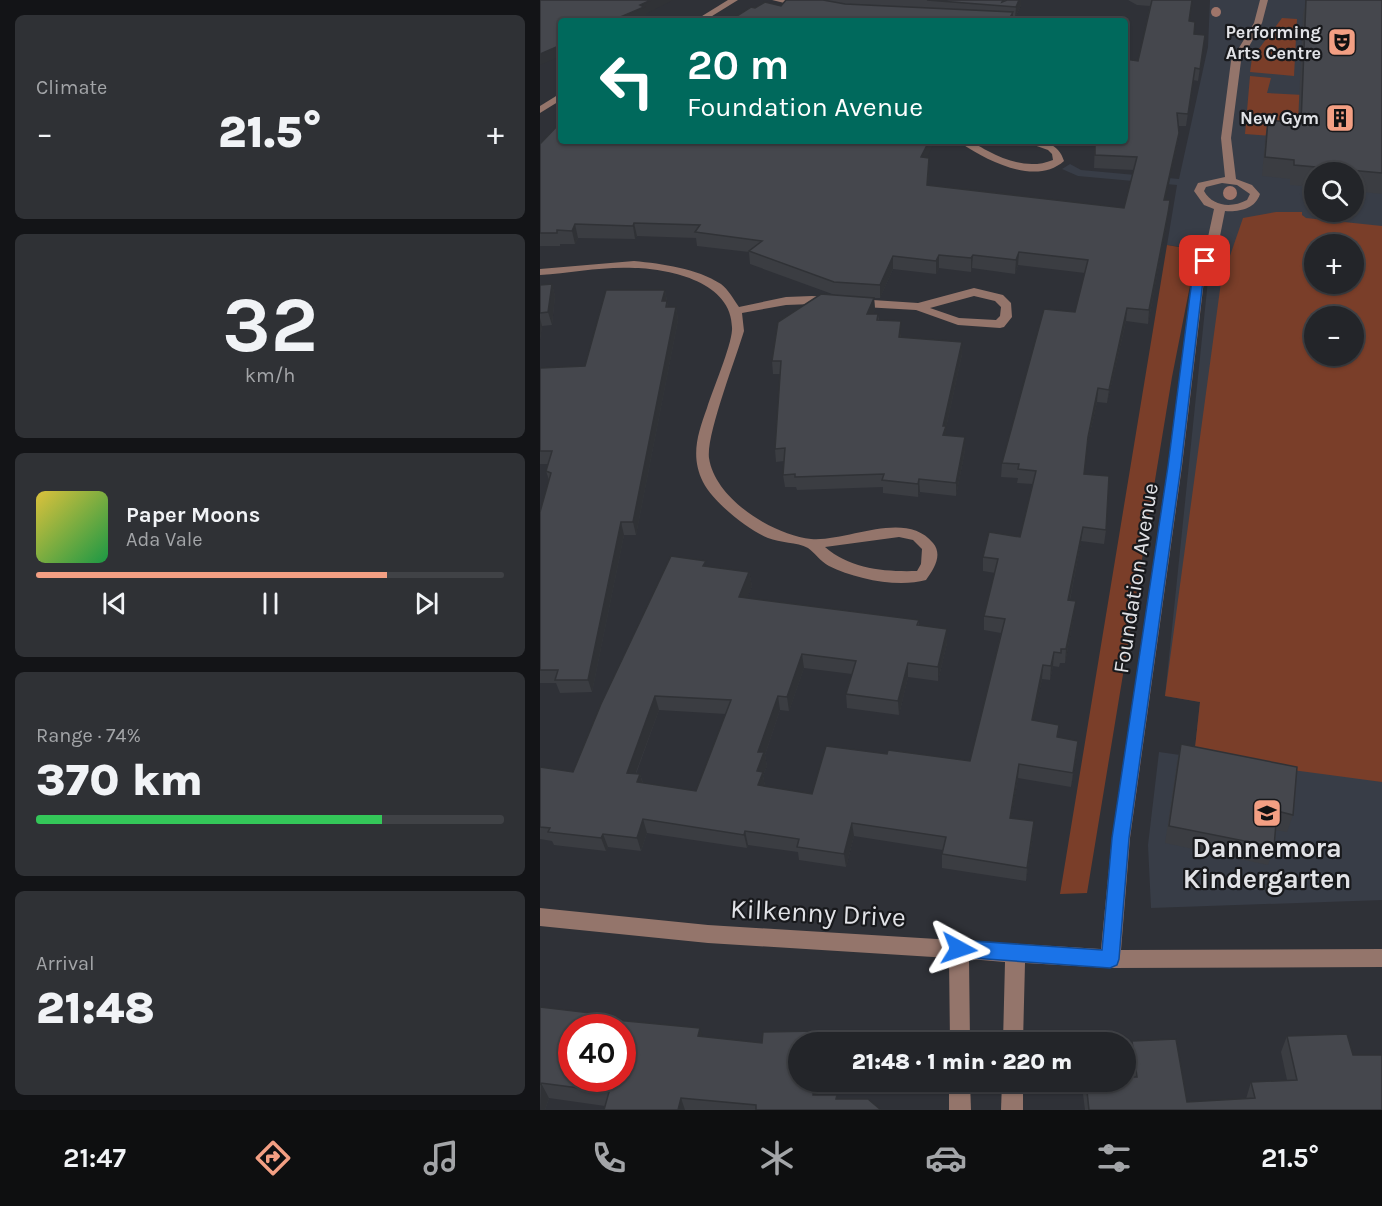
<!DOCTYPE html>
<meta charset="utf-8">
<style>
body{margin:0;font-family:Karla,sans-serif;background:#2f3135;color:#f1f3f6;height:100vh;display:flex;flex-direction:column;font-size:22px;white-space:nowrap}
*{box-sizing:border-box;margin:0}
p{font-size:20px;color:#a3a5a8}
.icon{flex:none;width:33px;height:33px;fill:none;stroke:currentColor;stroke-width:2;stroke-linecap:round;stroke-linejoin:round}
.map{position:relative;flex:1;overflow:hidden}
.details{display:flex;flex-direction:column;gap:15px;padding:15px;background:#131417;width:540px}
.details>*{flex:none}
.top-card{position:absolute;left:18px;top:18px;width:570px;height:126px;border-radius:6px;box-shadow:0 2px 4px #0004,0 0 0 2px #404246;background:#00695c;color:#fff;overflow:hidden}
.controls{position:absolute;left:764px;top:162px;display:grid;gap:12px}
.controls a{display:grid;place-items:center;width:60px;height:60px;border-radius:50%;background:#232529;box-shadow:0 2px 4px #0004,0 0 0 2px #404246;font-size:30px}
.speed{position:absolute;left:18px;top:1014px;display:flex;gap:12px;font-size:30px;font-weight:700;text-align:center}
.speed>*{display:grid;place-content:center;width:78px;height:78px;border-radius:50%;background:#232529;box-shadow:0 2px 4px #0004,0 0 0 2px #404246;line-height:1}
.speed .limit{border:9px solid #d22;background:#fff;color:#111}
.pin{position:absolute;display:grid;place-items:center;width:51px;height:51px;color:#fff;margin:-26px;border-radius:12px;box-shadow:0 3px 9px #0006}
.me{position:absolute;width:66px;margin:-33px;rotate:95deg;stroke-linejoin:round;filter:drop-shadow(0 0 4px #0008)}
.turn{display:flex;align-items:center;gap:21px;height:126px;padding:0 30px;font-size:27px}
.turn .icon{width:78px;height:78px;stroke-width:2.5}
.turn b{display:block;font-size:42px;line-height:51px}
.big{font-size:45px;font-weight:800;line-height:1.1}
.details .widget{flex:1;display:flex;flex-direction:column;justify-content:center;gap:9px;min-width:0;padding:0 21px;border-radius:9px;background:#2f3135}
.details .dial{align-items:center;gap:0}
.dial b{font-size:78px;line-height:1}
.song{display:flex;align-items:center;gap:18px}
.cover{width:72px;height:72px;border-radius:9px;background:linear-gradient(135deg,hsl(50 70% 55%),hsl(140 70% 35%))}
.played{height:6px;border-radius:3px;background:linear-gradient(90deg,#f39f83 75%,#404246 75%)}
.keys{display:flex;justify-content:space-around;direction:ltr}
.heat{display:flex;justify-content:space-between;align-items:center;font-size:33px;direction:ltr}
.charge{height:9px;border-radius:4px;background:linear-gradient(90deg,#34c759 74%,#404246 0)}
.trip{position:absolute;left:248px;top:1032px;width:348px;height:60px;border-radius:30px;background:#232529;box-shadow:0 2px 4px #0004,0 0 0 2px #404246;font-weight:800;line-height:60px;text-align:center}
.dock{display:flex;height:96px;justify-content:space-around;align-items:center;background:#0e0f10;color:#a3a5a8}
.dock .icon{width:42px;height:42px}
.dock .active{color:#f39f83}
.dock b{font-size:27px;color:#f1f3f6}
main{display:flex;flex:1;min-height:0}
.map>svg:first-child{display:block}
.built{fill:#383d47;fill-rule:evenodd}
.green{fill:#7a3e29;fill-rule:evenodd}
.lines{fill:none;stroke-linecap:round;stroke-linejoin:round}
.minor{fill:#94756b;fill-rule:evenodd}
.tree{fill:#9f756a}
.wall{fill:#3b3d42;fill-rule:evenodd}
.shaded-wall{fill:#303236}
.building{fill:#45474d;stroke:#303236;stroke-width:1.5;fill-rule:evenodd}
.route{fill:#1a73e8;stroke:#114b97;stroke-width:1.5}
.labels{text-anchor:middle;stroke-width:4.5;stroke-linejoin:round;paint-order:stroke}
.far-poi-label{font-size:18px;font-weight:bold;fill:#e1e2e6;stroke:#18191c;text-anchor:end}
.street-label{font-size:22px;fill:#e1e2e6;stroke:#18191c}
.near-poi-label{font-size:27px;font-weight:bold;fill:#e1e2e6;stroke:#18191c}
.near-street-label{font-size:27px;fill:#e1e2e6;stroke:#18191c}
</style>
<main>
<section class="details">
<div class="widget"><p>Climate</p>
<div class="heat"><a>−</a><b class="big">21.5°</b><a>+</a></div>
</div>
<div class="widget dial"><b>32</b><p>km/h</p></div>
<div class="widget">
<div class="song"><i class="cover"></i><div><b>Paper Moons</b><p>Ada Vale</p></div></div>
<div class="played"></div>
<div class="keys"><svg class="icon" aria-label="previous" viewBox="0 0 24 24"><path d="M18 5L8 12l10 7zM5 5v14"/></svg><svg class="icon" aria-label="pause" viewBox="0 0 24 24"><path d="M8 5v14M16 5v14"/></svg><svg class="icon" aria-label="next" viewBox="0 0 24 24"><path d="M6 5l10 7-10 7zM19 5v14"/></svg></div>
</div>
<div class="widget"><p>Range · 74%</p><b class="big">370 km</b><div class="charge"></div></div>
<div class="widget"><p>Arrival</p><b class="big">21:48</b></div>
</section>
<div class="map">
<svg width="842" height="1110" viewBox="0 0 842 1110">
<rect width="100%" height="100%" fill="#2f3137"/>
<path class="built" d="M670,0H842V900L611,908L608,845L619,752L654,757L660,702L625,696L671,251L627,245L637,185L538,176L522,169L530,164L541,170L639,179L668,47ZM774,172H813V212H774ZM774,244H813V284H774ZM774,316H813V356H774Z"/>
<g class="green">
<polygon points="742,18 757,19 754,76 710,72 712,58"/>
<polygon points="710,76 731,78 727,93 764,95 762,138 705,134"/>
<path d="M736,212H762V215L766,218L842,226V782L654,757L660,702L625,696L681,282L703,218ZM774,244H813V284H774ZM774,316H813V356H774Z"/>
<polygon points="627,245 657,250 632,377 547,893 520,894"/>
</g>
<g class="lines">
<g class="minor">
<polygon points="188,0 198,0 164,21 154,21"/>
<polygon points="232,0 251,0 269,5 265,8"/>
<path d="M720,0H728L722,23L701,61L691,138L696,179L712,185L720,194C715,209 700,212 685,211L677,251L665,272L642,466L590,838L581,950L842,949V967L570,968L485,963L483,1042H463L465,962L429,959L430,1042H410L409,958L168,943L0,926V908L168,925L561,949L572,838L628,466L653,272L665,251L674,209L664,205L654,191L658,183L685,177L681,138L691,61L714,23ZM682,183L697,185L710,194L707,200C692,208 673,207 664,191L666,187Z"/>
<polygon points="21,93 21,100 0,113 0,106"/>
<path d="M422,141C433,141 438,146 448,151C469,162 491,169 513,160L512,154L508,150L494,145L458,144L453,141C477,141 516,132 524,161C496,186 448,161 422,144Z"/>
<path d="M94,261C123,264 156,268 181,284C188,289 194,300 199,307L246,297L272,296L378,303L434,288L463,295L471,303L472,317L464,327L460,328L418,325L376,310L272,304L246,305L202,313L204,331C196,358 166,435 169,458C175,499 233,535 271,539C308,542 365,509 393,543C403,555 394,569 386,580C358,588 315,579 289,566C280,561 275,553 268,548C257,542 240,543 228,538C207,529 174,503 163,482C150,456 158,433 167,408C173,389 191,347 192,330C194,283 132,269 95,268C64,266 31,273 0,275V269ZM434,296L455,301L461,307L460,316L456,320L419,318L390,308ZM359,537L373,540L382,549L381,564L377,571C345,572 310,569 285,547Z"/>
<polygon points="409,1082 430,1082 431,1110 409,1110"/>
<polygon points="462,1082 483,1082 483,1110 461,1110"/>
</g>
</g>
<g class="tree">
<circle cx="676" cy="12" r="5"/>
<circle cx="690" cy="193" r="7"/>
</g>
<g class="wall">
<polygon points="246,0 481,0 481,5 475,18 473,17 473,21 189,21 215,8 241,6"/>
<path d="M588,0H652L649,22L654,34L665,35L658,81L653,80L646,126H638L639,133L637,146L625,200L626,226L608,324L586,321L567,403L557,402L546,451L544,474L566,530L564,544L541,541L530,600L534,615L525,663H520L519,667L513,666L510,680L502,679L493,721L519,725L518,737L538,741L537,754L531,787L478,778L471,818L494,821L493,835L486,881L402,868V854L403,850L314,836L306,867L259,860L258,852L208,845L207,848L107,833L101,851L68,847L66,851L14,845L12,841L0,839V767L33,772L167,567L209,572L212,586L207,598L379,620V626L407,629V643L398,681L368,677L359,715L307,708L306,694L312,674L264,668L249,711L240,710L225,755L227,766L223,776L225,786L272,794L347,754L430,761L461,633L444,630V616L455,573L443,571V557L480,537L493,484L477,483L478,478L461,477L462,463L535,312L545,273L478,265L475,274L432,268L431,272L399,268L396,274L353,269L340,298H334L335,310L333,314H338L339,320L361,321V337L422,342V354L406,428V436L425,450L416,496L380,492L378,497L343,493V487L257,490L256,487H245L243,475L244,461L236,462L235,449L240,374H233L232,361L295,295L210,264L209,252L157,246L156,238L97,236L95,239L38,238L35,244H20V246H0V144L387,158L389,171L388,185L584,208L594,170L554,168L555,141L598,61L610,6L597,5ZM119,710L186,714L156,791L103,783L100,774H96Z"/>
<polygon points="766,0 842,0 842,194 813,191 813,172 774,172 774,187 750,185 750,179 722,176 725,139 728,120 758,123 763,14"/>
<polygon points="12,284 15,296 12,325 2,326 0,340 0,285"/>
<polygon points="125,290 128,307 136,307 138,320 96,535 84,535 52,692 20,693 16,683 0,683 0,512 9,480 6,471 8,464 0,464 0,368 45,366"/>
<polygon points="641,744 753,815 747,832 735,830 734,847 728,865 625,843 637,762"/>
<polygon points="0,1007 68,1015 70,1020 163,1037 222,1043 277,1031 279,1042 258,1042 278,1082 277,1095 297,1095 297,1099 341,1110 64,1110 65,1106 9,1098 5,1110 0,1110"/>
<polygon points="747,1036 813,1055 842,1110 545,1110 543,1094 545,1082 585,1082 592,1077 589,1056 592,1041 647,1102 706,1099 711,1082 747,1080 741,1052"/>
</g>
<g class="shaded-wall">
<polygon points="111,0 133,0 106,14 106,17 97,21 71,21"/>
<polygon points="479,0 481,0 481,5 475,18 476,7"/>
<polygon points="473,12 473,21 468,21"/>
<polygon points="21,45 21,56 0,65 0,54"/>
<polygon points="639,133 637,146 623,213 624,200"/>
<polygon points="389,141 395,141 381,170 381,157"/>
<polygon points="389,158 389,171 387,198 387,185"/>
<polygon points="628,213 626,226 608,324 609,310"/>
<polygon points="94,223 97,236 95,239 93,226"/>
<polygon points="35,224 38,238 35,244 32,231"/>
<polygon points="479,252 478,265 475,274 476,260"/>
<polygon points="399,255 399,268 396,274 396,261"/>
<polygon points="433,255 432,268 431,272 431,258"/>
<polygon points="353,256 353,269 340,298 340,285"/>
<polygon points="12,284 15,296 12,325 8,312"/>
<polygon points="125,290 129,314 122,301"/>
<polygon points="334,298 335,310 328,326 327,314"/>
<polygon points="136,307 138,320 96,535 93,522"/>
<polygon points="587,308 586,321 567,403 569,390"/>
<polygon points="0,318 2,326 0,340"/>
<polygon points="361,321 361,333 359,349 359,337"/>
<polygon points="422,342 422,354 406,428 406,439 403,448 403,426"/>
<polygon points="558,388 557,402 546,451 548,437"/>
<polygon points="425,437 425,450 416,496 416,483"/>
<polygon points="379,479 380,492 378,497 378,484"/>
<polygon points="81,522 84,535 52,692 48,680"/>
<polygon points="543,527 541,541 527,614 528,600"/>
<polygon points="209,572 212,586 202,611 199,597"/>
<polygon points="536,601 534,615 525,663 526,649"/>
<polygon points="407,629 407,643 398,681 398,667"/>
<polygon points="514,652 513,666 510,680 511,666"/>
<polygon points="262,654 264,668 249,711 247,697"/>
<polygon points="368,663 368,677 359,715 358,701"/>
<polygon points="503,665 502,679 491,734 492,720"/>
<polygon points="115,696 119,710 91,786 87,773"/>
<polygon points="238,696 240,710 225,755 227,766 223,776 225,786 221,799 218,785 217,771 218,752"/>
<polygon points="538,741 537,754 531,787 533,773"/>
<polygon points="479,764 478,778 469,831 470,818"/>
<polygon points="100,774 104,788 97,782"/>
<polygon points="103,819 107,833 101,851 97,838"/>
<polygon points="494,821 493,835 486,881 487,868"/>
<polygon points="312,823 314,836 306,867 304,854"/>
<polygon points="205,831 208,845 207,848 204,835"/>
<polygon points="63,834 68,847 66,851 61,838"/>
<polygon points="160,1028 165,1044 158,1036"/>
<polygon points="277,1031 279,1042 276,1042"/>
<polygon points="274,1082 278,1082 276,1110 273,1095"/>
<polygon points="1,1083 9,1098 5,1110 0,1110"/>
<polygon points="141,1098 145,1110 138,1110"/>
</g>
<g class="building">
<polygon points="0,0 111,0 100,5 104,7 71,21 21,21 21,45 0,54"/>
<polygon points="246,0 283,0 305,4 473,12 468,21 189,21 211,7 215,8 225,2 241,6"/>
<polygon points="387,0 463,0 462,2 467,0 479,0 476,7"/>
<path d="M612,0H652L649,21L655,22L654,34L665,35L660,69L655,68L648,114L637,113L639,133L624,200H630L628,213L609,310L587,308L569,390L558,388L548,437L544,474L569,476L566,530L543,527L528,600L536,601L526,649H521V653L514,652L511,666L503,665L492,720L519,725L517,737L538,741L533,773L479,764L470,818L494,821L487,868L402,854L406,837L312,823L304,854L257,847L259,839L205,831L204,835L103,819L97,838L63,834L61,838L8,832L10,828L0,827V767L33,772L61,704L131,556L166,561L163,566L209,572L199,597L379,620L377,625L407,629L398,667L368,663L358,701L306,694L316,661L262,654L247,697L238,696L218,752H224L217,771L223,772L218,785L272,794L286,746L347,754L348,750L430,761L465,619L444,616L458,559L443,557L449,532L480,537L496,471L478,469L479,464L462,463L504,309L535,312L548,260L479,252L476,260L433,255L431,258L399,255L396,261L353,256L340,285L294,282L209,251L222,241L155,232L160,225L94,223L93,226L35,224L32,231L17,230V233H0V144L21,122V141H389L381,157L389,158L387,185L584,208L597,157L555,155V141H585V59L598,61ZM115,696L191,700L156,791L97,782L100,774L87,773Z"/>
<polygon points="766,0 842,0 842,173 754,165 754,160 725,157 728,120 761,123"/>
<polygon points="12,284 8,312 0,313 0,285"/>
<polygon points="66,290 125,290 122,301 127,301 126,307 136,307 93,522 81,522 48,680 15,680 18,670 0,670 0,512 11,473 6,471 12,451 0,451 0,368 45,366"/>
<polygon points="281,294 334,298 327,314 338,314 337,320 361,321 359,337 422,342 403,426 406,426 403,435 425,437 416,483 379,479 378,484 342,480 344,474 255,477 255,474 243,475 245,448 235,449 241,361 232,361 238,322"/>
<polygon points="641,744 757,767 753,815 737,811 734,847 629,826"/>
<path d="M0,1007L68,1015L66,1019L160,1028L158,1036L222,1043L223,1032L277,1031L276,1042H258V1082H274L273,1095H297L296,1099H328L341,1110H216V1105L141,1098L138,1110H64L69,1092L1,1083L0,1085ZM32,1028H82V1078H32Z"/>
<polygon points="807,1034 813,1055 842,1055 842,1110 549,1110 546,1082 585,1082 585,1077 597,1077 592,1041 636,1039 647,1102 715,1098 711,1082 757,1080 747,1036"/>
</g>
<polygon class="route" points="665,258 670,261 664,272 641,466 589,838 579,959 577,965 570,968 419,957 413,954 410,949 413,943 419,940 562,950 572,838 628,466 653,272 661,259"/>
<defs>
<g id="theatre-square" transform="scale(1.5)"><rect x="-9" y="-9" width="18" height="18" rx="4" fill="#f39f83" stroke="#18191c"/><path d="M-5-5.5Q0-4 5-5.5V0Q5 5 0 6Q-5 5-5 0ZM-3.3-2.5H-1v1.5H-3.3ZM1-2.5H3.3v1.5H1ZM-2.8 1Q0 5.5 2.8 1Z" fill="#111"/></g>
<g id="building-square" transform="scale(1.5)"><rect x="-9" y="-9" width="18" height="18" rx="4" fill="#f39f83" stroke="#18191c"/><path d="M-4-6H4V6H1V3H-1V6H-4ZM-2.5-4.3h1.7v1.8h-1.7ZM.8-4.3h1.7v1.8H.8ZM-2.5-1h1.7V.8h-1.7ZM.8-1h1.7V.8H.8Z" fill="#111"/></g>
<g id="school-square" transform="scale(1.5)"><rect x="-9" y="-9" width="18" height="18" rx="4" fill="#f39f83" stroke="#18191c"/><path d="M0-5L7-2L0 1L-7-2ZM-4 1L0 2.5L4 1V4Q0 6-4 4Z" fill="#111"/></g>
</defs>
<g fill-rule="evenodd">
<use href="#theatre-square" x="802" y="42"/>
<use href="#building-square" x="800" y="118"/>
<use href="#school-square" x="727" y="813"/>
</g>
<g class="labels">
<g class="far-poi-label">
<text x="781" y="38">Performing<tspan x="781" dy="21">Arts Centre</tspan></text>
<text x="779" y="124">New Gym</text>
</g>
<g class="street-label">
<text transform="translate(595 578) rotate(-81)" y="8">Foundation Avenue</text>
</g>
<g class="near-poi-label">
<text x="727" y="857">Dannemora<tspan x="727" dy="31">Kindergarten</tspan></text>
</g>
<g class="near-street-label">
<text transform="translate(278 913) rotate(3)" y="9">Kilkenny Drive</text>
</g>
</g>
</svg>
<div class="controls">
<a><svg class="icon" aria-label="search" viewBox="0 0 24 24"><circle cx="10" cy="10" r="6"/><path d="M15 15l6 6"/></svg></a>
<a>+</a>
<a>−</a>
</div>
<div class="speed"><div class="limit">40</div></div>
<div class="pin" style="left:665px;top:261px;background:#d93025"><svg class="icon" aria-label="arrive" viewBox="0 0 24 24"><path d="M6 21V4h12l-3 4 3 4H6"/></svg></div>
<svg class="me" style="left:419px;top:949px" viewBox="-20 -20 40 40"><path d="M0-17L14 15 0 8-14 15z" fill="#1a73e8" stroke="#fff" stroke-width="4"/></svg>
<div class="trip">21:48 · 1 min · 220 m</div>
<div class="top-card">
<div class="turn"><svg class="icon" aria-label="left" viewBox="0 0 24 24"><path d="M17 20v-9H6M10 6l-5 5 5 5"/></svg><div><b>20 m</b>Foundation Avenue</div></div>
</div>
</div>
</main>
<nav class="dock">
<b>21:47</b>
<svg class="icon active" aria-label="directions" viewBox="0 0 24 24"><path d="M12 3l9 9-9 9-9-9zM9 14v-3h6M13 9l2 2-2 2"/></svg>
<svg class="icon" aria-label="music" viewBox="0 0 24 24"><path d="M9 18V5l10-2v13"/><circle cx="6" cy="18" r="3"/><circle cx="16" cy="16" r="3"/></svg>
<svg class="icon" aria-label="phone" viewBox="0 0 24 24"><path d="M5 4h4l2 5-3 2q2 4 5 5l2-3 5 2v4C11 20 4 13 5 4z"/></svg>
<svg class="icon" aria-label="climate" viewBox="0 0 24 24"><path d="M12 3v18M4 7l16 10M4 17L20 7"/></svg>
<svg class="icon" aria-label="car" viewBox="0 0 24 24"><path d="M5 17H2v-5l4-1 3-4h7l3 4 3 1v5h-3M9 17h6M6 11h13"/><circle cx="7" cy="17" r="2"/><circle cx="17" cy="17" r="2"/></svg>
<svg class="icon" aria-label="filters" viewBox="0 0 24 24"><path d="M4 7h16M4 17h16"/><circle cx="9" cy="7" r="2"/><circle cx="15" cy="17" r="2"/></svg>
<b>21.5°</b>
</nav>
